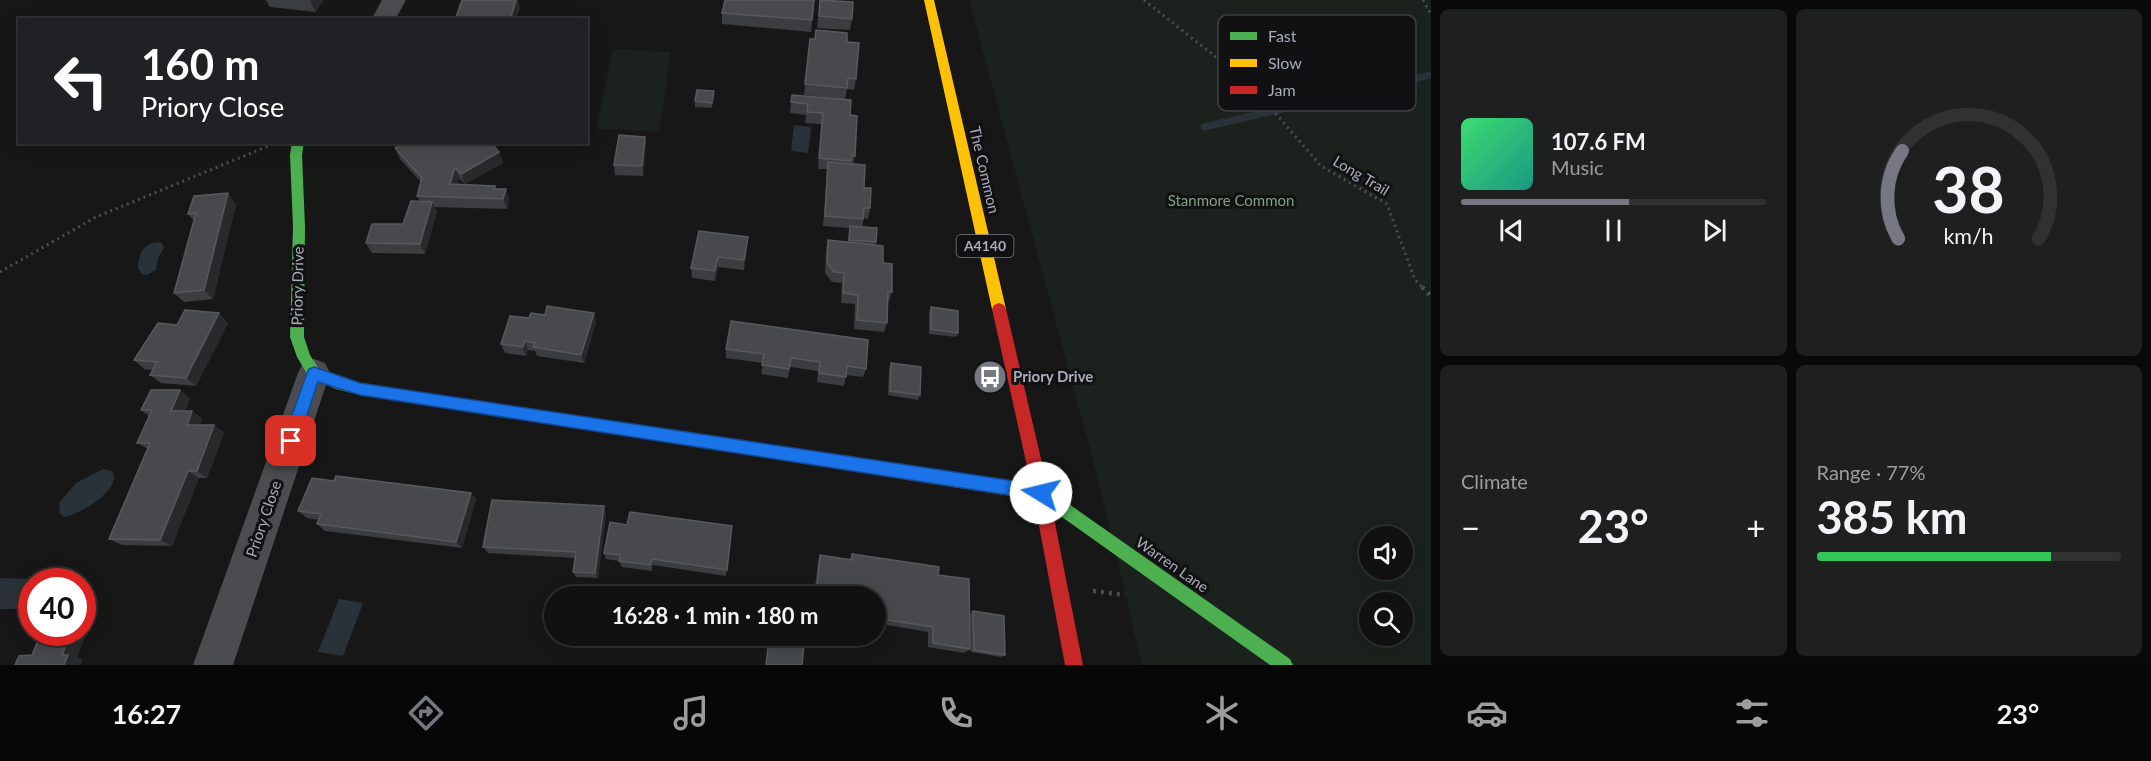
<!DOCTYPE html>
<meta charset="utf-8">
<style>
body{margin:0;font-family:Lato,sans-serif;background:#1e1f1f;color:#f1f3f6;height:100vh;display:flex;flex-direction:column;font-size:22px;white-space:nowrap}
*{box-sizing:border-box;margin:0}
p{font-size:20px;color:#9c9d9f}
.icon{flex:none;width:33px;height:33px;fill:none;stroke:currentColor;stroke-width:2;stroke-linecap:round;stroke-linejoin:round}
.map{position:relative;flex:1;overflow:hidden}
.panel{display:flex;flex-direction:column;gap:9px;padding:9px;background:#090909;width:720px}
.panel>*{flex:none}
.banner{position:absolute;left:18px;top:18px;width:570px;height:126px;border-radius:0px;box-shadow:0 3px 15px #0003,0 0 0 2px #303131;background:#202124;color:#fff;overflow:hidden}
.controls{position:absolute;left:1359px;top:526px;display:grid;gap:12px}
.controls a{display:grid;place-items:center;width:54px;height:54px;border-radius:50%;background:#111;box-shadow:0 3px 15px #0003,0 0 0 2px #303131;font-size:30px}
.speed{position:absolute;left:18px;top:568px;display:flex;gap:12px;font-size:30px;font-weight:700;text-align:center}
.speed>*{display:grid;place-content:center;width:78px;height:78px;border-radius:50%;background:#111;box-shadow:0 3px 15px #0003,0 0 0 2px #303131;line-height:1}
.speed .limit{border:9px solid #d22;background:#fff;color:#111}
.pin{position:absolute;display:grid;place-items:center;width:51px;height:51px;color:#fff;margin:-26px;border-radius:12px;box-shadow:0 3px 9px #0006}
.me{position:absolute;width:66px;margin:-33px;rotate:279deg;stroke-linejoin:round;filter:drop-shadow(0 0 4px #0008)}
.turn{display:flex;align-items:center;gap:21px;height:126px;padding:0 24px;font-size:27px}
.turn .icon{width:78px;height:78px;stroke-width:2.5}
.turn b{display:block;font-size:42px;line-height:51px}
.big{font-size:45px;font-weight:700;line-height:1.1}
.panel .tile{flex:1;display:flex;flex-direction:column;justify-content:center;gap:9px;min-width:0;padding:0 21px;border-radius:9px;background:#1e1f1f}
.panel .dial{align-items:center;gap:0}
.dial svg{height:156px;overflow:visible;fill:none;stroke:#303131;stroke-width:7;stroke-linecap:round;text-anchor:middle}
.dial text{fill:#f1f3f6;stroke:none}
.song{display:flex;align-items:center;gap:18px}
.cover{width:72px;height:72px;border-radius:9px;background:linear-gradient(135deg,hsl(140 70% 55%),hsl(170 70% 35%))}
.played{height:6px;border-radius:3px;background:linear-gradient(90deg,#757880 55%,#303131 55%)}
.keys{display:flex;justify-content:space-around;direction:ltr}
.heat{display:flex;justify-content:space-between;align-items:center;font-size:33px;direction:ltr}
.charge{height:9px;border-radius:4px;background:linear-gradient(90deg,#34c759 77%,#303131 0)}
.panel .tiles{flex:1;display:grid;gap:9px;grid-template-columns:repeat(2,1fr)}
.trip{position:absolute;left:544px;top:586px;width:342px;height:60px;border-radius:30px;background:#111;box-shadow:0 3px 15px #0003,0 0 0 2px #303131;font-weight:700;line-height:60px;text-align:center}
.tabs{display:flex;height:96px;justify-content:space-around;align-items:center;background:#070707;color:#9c9d9f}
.tabs .icon{width:42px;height:42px}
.tabs .current{color:#757880}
.tabs b{font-size:27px;color:#f1f3f6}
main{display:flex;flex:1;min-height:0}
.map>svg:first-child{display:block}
.green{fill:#1b211c;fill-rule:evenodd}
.water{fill:#2a3239}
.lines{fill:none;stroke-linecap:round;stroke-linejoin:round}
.stream{stroke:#2a3239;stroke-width:7}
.path-far1{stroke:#4d4e52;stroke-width:3;stroke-dasharray:2 4;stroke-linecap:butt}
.path{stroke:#4d4e52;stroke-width:4.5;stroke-dasharray:3 5;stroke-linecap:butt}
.street{fill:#4b4c50;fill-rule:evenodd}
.fast{fill:#4caf50;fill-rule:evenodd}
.slow{fill:#ffc107;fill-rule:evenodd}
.jam{fill:#c62828;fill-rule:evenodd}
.wall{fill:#3c3d40}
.shaded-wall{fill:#28292a}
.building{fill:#48494d;stroke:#57595e;stroke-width:1.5}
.route{fill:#1a73e8;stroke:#114b97;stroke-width:1.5}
.labels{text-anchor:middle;stroke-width:6;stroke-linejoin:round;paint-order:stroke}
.shield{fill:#111113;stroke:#7b7e86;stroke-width:1.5}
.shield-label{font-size:14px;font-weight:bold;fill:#a8adb8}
.street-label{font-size:15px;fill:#a8adb8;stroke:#111113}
.park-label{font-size:15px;fill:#7fa381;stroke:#111113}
.poi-label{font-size:15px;font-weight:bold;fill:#a8adb8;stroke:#111113;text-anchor:start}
.key{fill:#111113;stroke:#3e4045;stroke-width:1.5}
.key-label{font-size:16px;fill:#a8adb8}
</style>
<main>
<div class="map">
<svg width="1431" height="665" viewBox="0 0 1431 665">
<rect width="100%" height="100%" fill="#171717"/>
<g class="green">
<path d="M969,0H1431V665H1142L1097,475ZM1370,537H1402V570H1370ZM1370,603H1402V636H1370Z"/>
<polygon points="613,49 671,52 659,132 596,129"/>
</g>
<g class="water">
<polygon points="794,125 811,127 808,153 791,151"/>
<path d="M158,242L162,243L164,248L158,258L156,270L147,275L142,274L138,269C138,255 143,243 158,242Z"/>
<path d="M103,469L112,471C123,489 80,514 65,517L60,514L59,503L76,483Z"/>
<polygon points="0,578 36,579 32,582 31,588 22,609 0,609"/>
<polygon points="339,599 363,603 343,656 318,652"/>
</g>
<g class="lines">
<polyline class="stream" points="1204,127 1431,75"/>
<g class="path-far1">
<polyline points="1144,0 1251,85 1321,166 1387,204 1415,280 1424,289"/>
<polyline points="1423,0 1431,14"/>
<polyline points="0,272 96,217 271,145"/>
</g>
<g class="path">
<polyline points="1422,287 1431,296"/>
<polyline points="1093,591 1125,595"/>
</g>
<g class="street">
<polygon points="382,0 406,0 395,20 371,20"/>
<polygon points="314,359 325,363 330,373 233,665 193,665 298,373 303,363"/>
</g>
<g class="fast">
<polygon points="292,142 304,142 302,155 305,227 304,337 310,355 319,369 338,377 360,383 531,409 536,410 538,415 536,420 531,421 360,395 336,389 309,377 297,357 290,337 293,227 290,155"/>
<polygon points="933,470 1046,488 1290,659 1293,665 1270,665 1038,500 933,484 928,482 925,477 928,472"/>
</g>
<polygon class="slow" points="924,0 934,0 1006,309 1004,313 994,313 992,309"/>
<g class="jam">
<polygon points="999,303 1004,305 1006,309 1049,493 1083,665 1065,665 1033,493 992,309 994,305"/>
<polygon points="531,409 933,470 938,472 941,477 938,482 933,484 531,421 526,420 524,415 526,410"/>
</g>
</g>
<g class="wall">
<polygon points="266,0 323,0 316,12 270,7"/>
<polygon points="814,0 811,32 722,24 722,13"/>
<polygon points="820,0 852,19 850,30 817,28"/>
<polygon points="810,39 847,42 856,79 854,90 847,89 845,99 804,95"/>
<polygon points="714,91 712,108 695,107 695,101"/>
<polygon points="792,95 850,115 855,156 853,164 864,188 870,208 868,219 864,218 862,227 876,242 875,245 883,263 892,292 889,301 888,301 887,323 884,332 854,329 855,304 841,303 842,283 832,282 825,273 826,250 828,240 848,242 849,228 823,226 827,169 818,169 821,124 805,123 806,115 790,113"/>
<polygon points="645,137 646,147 643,176 615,175 614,165"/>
<polygon points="395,148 499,152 503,163 465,184 460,179 458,180 457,185 495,186 496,189 509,200 507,209 434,207 437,212 425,254 372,253 366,243 403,224 420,201 417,196 421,182 400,159"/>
<polygon points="236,204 213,299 184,302 174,293 194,221 188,214"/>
<polygon points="748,237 747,247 744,270 718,267 715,281 692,278 691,268"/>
<polygon points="931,307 958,333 956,337 929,334 929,312"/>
<polygon points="596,322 584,363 537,356 535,351 528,350 526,356 505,353 501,344"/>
<polygon points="228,323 196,386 161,383 150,375 153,370 144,369 134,360 177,325"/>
<polygon points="726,349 866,369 863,377 846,375 844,386 817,382 818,371 790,367 788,378 761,374 763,363 726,358"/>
<polygon points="891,363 920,395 918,400 888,395 889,368"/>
<polygon points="180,390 190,399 185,411 192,411 202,419 200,425 214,425 224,433 207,478 199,478 172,546 122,545 109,539 148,449 137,443 149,416 141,410"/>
<polygon points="476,499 462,548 325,531 317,524 319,520 307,518 298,511"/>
<polygon points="606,513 598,578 576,577 573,572 575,558 488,553 483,547"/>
<polygon points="627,525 732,526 726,576 653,565 652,571 622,567 619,561 606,559 604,553"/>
<polygon points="852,554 938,575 970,649 964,653 928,647 928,632 876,623 876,597 814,597 818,561 820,555 849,560"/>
<polygon points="973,611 1005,655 1001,657 971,652 970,614"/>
</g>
<g class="shaded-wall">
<polygon points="311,0 323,0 316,12 310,1"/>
<polygon points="516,0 518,0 520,8 516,20 510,20"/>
<polygon points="645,137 646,147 643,176 642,166"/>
<polygon points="499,152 503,163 465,184 461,174"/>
<polygon points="456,169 460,179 458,180 454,195 450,184 454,170"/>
<polygon points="506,189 509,200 507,209 503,199"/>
<polygon points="228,193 236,204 213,299 204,290"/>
<polygon points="432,202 437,212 425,254 420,244"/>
<polygon points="748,237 747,247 744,270 744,260"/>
<polygon points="718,257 718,267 715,281 715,271"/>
<polygon points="219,313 228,323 196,386 186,378"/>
<polygon points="594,313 596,322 584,363 581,355"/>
<polygon points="525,341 528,350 526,356 523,347"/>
<polygon points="180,390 190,399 182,419 171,411"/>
<polygon points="192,411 202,419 197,433 187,425"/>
<polygon points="214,425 224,433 207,478 197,471"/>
<polygon points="188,471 199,478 172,546 160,540"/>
<polygon points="471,493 476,499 462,548 456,542"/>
<polygon points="604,506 606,513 598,578 595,573"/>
<polygon points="652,559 653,565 652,571 651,565"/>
<polygon points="71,633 85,638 77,657 83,659 80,665 64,665 62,655"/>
</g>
<g class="building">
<polygon points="462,0 516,0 510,20 455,20"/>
<polygon points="725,0 814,0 812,20 722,13"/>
<polygon points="820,0 853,2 852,19 819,16"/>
<polygon points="240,17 258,20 238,20"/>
<polygon points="816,30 847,33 847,42 859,43 856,79 848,78 847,88 805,84 810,39 815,39"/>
<polygon points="697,90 714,91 712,103 695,101"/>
<polygon points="792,95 851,100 850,115 857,116 855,156 852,155 851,161 819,158 823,113 807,112 808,104 791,102"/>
<polygon points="619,135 645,137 642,166 614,165"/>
<polygon points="405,142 490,142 499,152 461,174 456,169 454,170 450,184 495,186 494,189 506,189 503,199 417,196 422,178 395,148"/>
<polygon points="828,162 865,165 864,188 871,188 870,208 864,208 863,219 825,216"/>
<polygon points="228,193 204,290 174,293 196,213 188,214 194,196"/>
<polygon points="411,201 432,202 420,244 366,243 372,224 403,224"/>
<polygon points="850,226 877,228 876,242 849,240"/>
<polygon points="699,231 748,237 744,260 718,257 715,271 691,268"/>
<polygon points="828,240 883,246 883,263 892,264 892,292 888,291 887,323 857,320 858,295 843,293 844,273 834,272 827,263"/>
<polygon points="547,306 594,313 581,355 533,347 535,343 525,341 523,347 501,344 510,316 529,318 531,313 545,315"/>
<polygon points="931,307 958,311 958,333 931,329"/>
<polygon points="185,310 219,313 186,378 150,375 157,362 134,360 158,323 177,325"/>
<polygon points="731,321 868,340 866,369 847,366 846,377 819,373 820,362 791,358 789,369 762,365 764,354 726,349"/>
<polygon points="891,363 921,367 920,395 890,391"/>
<polygon points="151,390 180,390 171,411 192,411 187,425 214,425 197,471 188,471 160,540 109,539 150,443 137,443 152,410 141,410"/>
<polygon points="336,476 471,493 456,542 317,524 321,514 298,511 312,478 334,481"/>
<polygon points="492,500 604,506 595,573 573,572 576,552 483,547"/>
<polygon points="630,512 732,526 727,570 652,559 651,565 619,561 621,555 604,553 610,522 627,525"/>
<polygon points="852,554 939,567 938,575 969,579 970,649 933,643 933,627 876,618 876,597 816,597 820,555 852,560"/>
<polygon points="973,611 1004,616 1005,655 974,650"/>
<polygon points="41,633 71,633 62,655 68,655 64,665 15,665 19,656 32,655"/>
<polygon points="769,639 804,645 802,665 766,665"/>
</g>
<polygon class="route" points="314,367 360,383 1041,485 1046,488 1048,493 1046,498 1041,500 360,395 318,382 298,441 296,445 291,447 285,445 283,441 307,373 309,369"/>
<defs>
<g id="bus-disc" transform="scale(1.725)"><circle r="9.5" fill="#757880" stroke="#111113"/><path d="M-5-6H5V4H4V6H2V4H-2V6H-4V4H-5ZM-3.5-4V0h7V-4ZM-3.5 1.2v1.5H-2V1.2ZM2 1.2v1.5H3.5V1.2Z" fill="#fff"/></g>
</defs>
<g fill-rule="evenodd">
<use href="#bus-disc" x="990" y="377"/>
</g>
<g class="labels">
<rect class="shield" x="956.5" y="235" width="57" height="22" rx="4.5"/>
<g class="shield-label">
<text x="985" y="251">A4140</text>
</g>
<g class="street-label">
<text transform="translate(984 170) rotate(77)" y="5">The Common</text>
<text transform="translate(1361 176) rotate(31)" y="5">Long Trail</text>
<text transform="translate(298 286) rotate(-89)" y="5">Priory Drive</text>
<text transform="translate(264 519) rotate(-71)" y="5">Priory Close</text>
<text transform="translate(1172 565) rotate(35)" y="5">Warren Lane</text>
</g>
<g class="park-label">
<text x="1231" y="206">Stanmore Common</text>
</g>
<g class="poi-label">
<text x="1013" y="382">Priory Drive</text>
</g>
</g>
<rect x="1218" y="15" width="198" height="96" rx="9" class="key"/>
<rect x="1230" y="32" width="27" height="8" fill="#4caf50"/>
<rect x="1230" y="59" width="27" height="8" fill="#ffc107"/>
<rect x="1230" y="86" width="27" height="8" fill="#c62828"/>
<g class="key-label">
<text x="1268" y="42">Fast</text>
<text x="1268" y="69">Slow</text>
<text x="1268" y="96">Jam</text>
</g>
</svg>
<div class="controls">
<a><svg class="icon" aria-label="sound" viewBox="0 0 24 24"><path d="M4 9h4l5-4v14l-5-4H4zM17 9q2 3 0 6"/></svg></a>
<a><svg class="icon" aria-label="search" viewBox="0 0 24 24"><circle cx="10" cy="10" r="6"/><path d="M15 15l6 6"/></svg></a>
</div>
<div class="speed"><div class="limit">40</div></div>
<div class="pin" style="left:291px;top:441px;background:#d93025"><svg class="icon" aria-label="arrive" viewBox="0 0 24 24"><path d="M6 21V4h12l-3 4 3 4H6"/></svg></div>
<svg class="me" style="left:1041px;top:493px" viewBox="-20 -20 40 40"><circle r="19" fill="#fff"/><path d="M0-13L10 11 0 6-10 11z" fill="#1a73e8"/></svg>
<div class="trip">16:28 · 1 min · 180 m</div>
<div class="banner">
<div class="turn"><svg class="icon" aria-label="left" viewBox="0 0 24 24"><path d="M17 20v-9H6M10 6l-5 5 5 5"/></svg><div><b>160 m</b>Priory Close</div></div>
</div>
</div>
<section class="panel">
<div class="tiles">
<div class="tile">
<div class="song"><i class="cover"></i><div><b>107.6 FM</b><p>Music</p></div></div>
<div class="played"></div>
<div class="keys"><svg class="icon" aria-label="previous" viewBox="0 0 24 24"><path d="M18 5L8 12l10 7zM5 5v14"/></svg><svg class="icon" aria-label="pause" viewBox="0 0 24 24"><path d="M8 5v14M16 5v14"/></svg><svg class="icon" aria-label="next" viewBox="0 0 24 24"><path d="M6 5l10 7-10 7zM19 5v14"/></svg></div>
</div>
<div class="tile dial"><svg viewBox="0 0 100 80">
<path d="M14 69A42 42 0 1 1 86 69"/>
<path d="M14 69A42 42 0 0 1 16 24" stroke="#757880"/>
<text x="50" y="56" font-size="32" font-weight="700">38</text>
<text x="50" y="72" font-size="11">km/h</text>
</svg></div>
<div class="tile"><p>Climate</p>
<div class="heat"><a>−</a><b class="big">23°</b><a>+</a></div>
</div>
<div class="tile"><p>Range · 77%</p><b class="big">385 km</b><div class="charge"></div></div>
</div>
</section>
</main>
<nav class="tabs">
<b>16:27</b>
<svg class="icon current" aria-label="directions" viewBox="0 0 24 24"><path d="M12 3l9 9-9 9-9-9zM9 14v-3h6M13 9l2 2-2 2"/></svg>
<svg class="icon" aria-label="music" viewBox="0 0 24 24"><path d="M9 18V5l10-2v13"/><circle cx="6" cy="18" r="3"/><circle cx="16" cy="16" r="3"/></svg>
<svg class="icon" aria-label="phone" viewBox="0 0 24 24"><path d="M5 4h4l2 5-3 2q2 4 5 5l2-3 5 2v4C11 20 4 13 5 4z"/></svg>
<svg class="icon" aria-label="climate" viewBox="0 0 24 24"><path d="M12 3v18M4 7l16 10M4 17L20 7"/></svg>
<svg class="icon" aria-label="car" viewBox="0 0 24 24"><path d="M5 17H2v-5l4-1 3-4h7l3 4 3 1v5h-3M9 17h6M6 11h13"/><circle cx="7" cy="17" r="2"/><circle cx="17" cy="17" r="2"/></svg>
<svg class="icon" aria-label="filters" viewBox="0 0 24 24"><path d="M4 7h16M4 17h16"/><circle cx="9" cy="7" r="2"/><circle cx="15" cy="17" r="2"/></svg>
<b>23°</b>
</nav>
